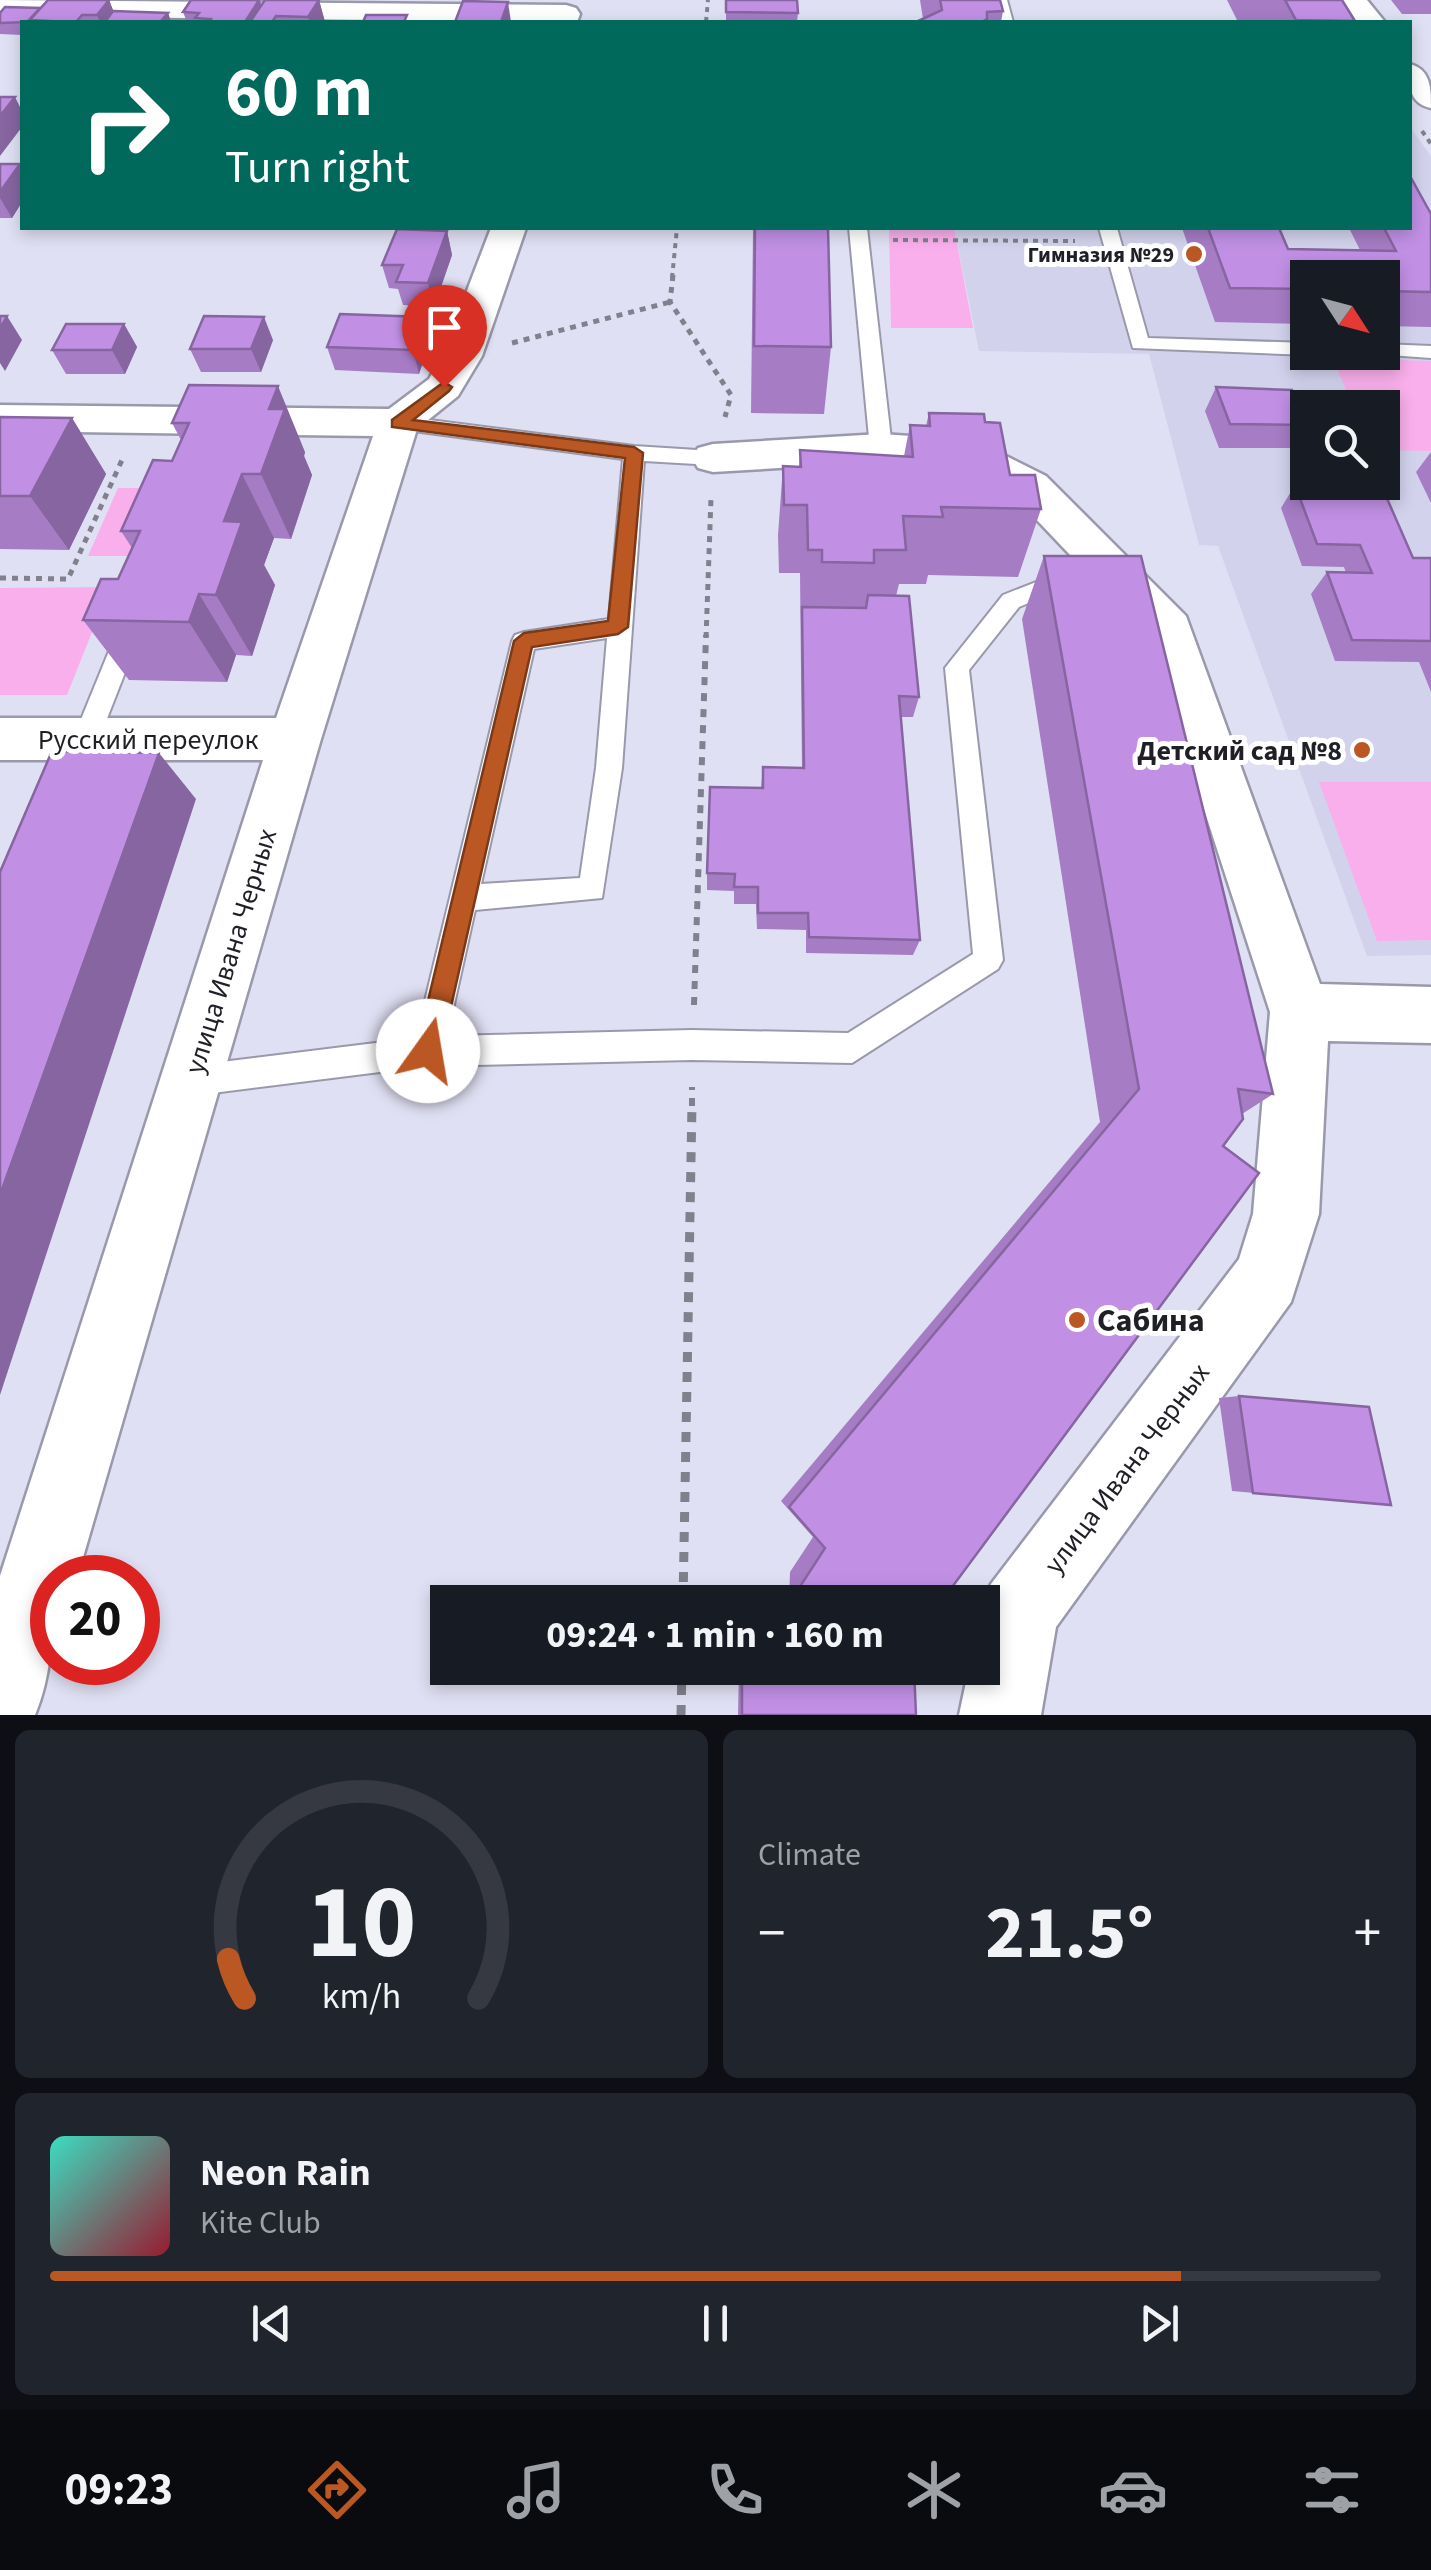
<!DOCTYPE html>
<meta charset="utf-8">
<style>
body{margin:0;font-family:"Source Sans 3",sans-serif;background:#20242c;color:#f1f3f6;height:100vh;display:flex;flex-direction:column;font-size:38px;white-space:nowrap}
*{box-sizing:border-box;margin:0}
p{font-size:32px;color:#9ea1a6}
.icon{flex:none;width:55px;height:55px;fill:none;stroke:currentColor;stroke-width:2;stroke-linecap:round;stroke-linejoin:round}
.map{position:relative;height:1715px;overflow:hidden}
.details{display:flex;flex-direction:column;gap:15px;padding:15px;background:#0d0f14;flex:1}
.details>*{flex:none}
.banner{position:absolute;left:20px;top:20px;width:1392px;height:210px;border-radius:0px;box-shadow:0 5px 15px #0003;background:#00695c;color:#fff;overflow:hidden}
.needle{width:65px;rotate:126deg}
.buttons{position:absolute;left:1290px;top:260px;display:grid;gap:20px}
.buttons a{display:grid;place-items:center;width:110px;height:110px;border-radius:0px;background:#171b24;box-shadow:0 5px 15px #0003;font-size:50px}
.speed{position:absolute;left:30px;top:1555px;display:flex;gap:20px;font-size:50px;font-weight:700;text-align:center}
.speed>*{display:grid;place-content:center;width:130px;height:130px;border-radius:50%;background:#171b24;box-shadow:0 5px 15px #0003;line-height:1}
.speed .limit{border:15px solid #d22;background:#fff;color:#111}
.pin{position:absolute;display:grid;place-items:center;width:85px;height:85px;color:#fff;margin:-102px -42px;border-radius:50% 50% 50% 0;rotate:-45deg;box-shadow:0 0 10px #0007}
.pin .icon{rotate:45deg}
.me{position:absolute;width:110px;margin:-55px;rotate:13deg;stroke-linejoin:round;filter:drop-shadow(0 0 8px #0008)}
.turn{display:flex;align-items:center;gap:35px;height:210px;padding:0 40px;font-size:45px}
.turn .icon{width:130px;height:130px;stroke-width:2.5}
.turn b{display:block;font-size:70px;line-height:85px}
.big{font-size:75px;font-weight:700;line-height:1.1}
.details .card{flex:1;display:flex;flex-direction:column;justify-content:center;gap:15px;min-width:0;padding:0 35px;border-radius:15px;background:#20242c}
.details .dial{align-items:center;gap:0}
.dial svg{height:260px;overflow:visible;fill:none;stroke:#363941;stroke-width:7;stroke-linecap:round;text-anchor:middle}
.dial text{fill:#f1f3f6;stroke:none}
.song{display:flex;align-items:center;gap:30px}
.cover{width:120px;height:120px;border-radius:15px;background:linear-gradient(135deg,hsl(170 70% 55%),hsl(350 70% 35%))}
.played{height:10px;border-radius:5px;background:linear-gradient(90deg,#bb5723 85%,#363941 85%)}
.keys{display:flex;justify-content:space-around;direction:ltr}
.heat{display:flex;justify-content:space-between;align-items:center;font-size:55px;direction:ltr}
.details .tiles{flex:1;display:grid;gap:15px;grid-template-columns:1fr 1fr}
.card:last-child{grid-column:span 2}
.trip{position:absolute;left:430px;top:1585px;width:570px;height:100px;border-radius:0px;background:#171b24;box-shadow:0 5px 15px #0003;font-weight:700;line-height:100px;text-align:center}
.dock{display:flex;height:160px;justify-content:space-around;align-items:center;background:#090b0e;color:#9ea1a6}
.dock .icon{width:70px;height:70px}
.dock .selected{color:#bb5723}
.dock b{font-size:45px;color:#f1f3f6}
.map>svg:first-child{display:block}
.built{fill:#d2d2ed;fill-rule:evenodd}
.green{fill:#f9afeb}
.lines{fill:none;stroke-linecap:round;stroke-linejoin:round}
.lane-casing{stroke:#9999ab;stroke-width:4}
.street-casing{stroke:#9999ab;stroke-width:5}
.secondary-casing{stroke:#9999ab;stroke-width:5}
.path-far3{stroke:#81818e;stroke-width:4;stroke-dasharray:5 5;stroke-linecap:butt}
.path-far2{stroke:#81818e;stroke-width:5;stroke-dasharray:6 6;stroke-linecap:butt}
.path-far1{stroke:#81818e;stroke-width:6;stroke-dasharray:8 8;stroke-linecap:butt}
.path{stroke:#81818e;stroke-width:9;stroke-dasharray:10 10;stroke-linecap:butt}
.lane{fill:#fff;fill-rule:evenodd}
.street{fill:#fff;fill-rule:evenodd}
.secondary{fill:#fff;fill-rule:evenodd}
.wall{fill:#a67cc5}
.shaded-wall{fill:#8765a0}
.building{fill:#c190e5;stroke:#8765a0;stroke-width:2.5}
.route{fill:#bb5723;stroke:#7a3917;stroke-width:2.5}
.poi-dot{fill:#bb5723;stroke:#fff;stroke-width:4}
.labels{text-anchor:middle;stroke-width:10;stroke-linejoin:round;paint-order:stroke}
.far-poi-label{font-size:22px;font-weight:bold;fill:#1f1f26;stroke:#fff;text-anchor:end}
.street-label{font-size:28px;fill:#1f1f26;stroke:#fff}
.poi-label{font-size:28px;font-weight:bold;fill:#1f1f26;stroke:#fff;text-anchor:end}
.near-poi-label{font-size:32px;font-weight:bold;fill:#1f1f26;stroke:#fff;text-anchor:start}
</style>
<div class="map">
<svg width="1431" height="1715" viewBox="0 0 1431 1715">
<rect width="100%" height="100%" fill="#e0e0f4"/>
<path class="built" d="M1410,127L1431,156V955L1367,956L1218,546L1199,545L1149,354L979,351L954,228H1410ZM1308,278H1382V352H1308ZM1308,408H1382V482H1308Z"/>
<g class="green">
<polygon points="889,228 954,228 973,328 891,328"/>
<polygon points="1332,358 1431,361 1431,451 1383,450 1382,408 1354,407"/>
<polygon points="118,488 162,488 135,556 88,556"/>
<polygon points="110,587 67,695 0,695 0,588"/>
<polygon points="1319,782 1431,782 1431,940 1377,941"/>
</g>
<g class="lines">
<g class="lane-casing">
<g id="lane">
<polygon points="993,0 1007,0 1013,22 999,22"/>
<polygon points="849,228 867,228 892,448 881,455 870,448"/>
<polygon points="1099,228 1117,228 1148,338 1308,343 1308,352 1315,352 1308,355 1133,348"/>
<polygon points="1382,344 1431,346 1431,358 1375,354 1382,352"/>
<path d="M398,416L634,446L713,451L724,458L713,465L644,461L622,768L602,898L475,910L447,1036L692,1030L848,1033L973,954L945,668L1003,595L1064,571L1072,573L1076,579L1072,585L1019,607L969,670L1003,960L998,969L852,1063L692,1060L428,1066L189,1096L178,1092L174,1081L178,1070L189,1066L416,1038L512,641L515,635L524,632L609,619L623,459L391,428L388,423L391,418ZM607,638L596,768L580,878L481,884L534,649Z"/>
<polygon points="130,620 142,629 99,739 95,746 86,749 77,746 73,739 118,629"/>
</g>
</g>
<g class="street-casing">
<g id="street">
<polygon points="0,0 566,5 576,8 580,14 577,22 0,16"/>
<path d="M491,228H526L482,356L458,396L417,429L321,739L77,1578H52C52,1626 54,1669 35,1715H0V1576L263,760H0V718H276L373,436L0,431V405L389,409L429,379L442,356Z"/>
<polygon points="881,434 942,438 1006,456 1046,476 1186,616 1320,984 1431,987 1431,1043 1328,1041 1319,1214 1291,1302 1056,1627 1041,1715 959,1715 969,1668 982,1668 982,1605 991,1584 1239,1259 1253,1214 1270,1012 1148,637 1016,498 976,476 941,466 881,462 713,472 698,468 692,458 698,448 713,444"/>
</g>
</g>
<g class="secondary-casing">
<g id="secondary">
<polygon points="1338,0 1367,0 1385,22 1355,22"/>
<path d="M1410,64C1431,70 1431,88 1431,108C1407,103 1410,84 1410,64Z"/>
</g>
</g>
<g class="path-far3">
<polyline points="706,22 708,0"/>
<polyline points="1422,131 1431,144"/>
<polyline points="893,240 1075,241"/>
<polyline points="672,278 677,228"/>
</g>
<g class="path-far2">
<polyline points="673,275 670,302 731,395 725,417"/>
<polyline points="512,343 670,302"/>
<polyline points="0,578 68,579 122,460"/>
<polyline points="706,638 711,498"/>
</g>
<g class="path-far1">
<polyline points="694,1005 706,635"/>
<polyline points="692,1106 692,1087"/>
</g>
<g class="path">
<polyline points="683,1602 692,1104"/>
<polyline points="681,1715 682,1668"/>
</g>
<use href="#lane" class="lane"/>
<use href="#street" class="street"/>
<use href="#secondary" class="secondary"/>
</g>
<g class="wall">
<polygon points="109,0 113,11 168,13 171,22 22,22 22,35 0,34 0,13"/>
<polygon points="191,0 260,0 262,5 319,0 325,22 187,22 183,12"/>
<polygon points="726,0 798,13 797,22 726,22"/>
<polygon points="920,0 1000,0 1003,11 1001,22 916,22 923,19"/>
<polygon points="1227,0 1342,0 1355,21 1354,22 1238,22"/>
<polygon points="1391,0 1431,0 1431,14 1402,14"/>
<polygon points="0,164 22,169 22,202 12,218 0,218"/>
<polygon points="1431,214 1431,327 1382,326 1382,278 1308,278 1308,324 1215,322 1182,228 1279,228 1288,249 1360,250 1349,228 1410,228"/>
<polygon points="406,228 458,228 457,229"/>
<polygon points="753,228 828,228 831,347 824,414 751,413"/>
<polygon points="447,231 452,255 434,307 403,305 398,289 389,288 382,265"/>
<polygon points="124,324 137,347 125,374 66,374 52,350"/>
<polygon points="273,340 261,372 201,372 190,349"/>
<polygon points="430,341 419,374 335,370 327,347"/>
<polygon points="189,385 305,452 304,456 312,475 291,539 274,538 264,565 275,585 252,656 236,655 227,682 129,680 83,620 118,579 132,548 121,531 172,461 181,440 172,423"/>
<polygon points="1216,387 1306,425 1293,448 1219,448 1205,411"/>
<polygon points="929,413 985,422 1010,475 1041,509 1018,577 928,575 926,584 899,584 896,596 919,697 913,717 901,717 920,940 913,955 806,953 806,930 757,929 756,904 734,904 734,891 707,890 707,873 761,788 763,767 802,768 800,573 779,573 778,535 783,466 799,467 800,450 904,456 910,425 926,426"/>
<polygon points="0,417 72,418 106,474 69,550 0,549"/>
<polygon points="1431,452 1431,503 1416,472"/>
<polygon points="1295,485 1413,558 1431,558 1431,692 1419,662 1335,661 1311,594 1327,572 1346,573 1344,567 1302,566 1281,508"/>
<polygon points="1044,556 1273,1094 1242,1114 941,1602 789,1602 790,1572 813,1537 781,1501 1100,1122 1022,619"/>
<polygon points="1239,1396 1391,1505 1232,1491 1219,1398"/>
<polygon points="739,1668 914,1668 916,1715 738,1715"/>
</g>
<g class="shaded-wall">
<polygon points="109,0 118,22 100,22 97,15"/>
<polygon points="259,0 267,22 245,22"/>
<polygon points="319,0 325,22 310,22 308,17"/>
<polygon points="508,2 511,22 501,22"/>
<polygon points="168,13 171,22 160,22"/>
<polygon points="15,97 22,111 22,127 0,156 0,116"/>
<polygon points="20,164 22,169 22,202 12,218 0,198 0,192"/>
<polygon points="447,231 452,255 434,307 428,283"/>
<polygon points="7,316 22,340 5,371 0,363 0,329"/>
<polygon points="264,317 273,340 261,372 251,349"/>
<polygon points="424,317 430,341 419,374 413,350"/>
<polygon points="124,324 137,347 125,374 112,350"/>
<polygon points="278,386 305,452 304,456 312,475 291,539 261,474 269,409"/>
<polygon points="72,418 106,474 69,550 30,496"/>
<polygon points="242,474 274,538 264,565 275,585 252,656 216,595 224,521"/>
<polygon points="199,594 236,655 227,682 189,622"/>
<polygon points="159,753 196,799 0,1395 0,1195"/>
</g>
<g class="building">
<polygon points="48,0 109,0 97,15 82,15 76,22 48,22 50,21 30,20"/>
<polygon points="191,0 259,0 245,22 209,22 211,19 195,18 199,13 183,12"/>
<polygon points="265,0 319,0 308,17 276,16 272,22 250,22"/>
<polygon points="726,0 797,0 798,13 726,12"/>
<polygon points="940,0 1000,0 1003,11 987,12 987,19 982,22 916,22 942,10"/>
<polygon points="1285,0 1342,0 1355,21 1296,20"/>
<polygon points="463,1 508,2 501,22 455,22"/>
<polygon points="5,7 40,8 27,22 0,23 0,13"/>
<polygon points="113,11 168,13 160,22 105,22"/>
<polygon points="366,15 407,15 404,22 363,22"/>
<polygon points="0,97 15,97 0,116"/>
<polygon points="0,164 20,164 0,192"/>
<polygon points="1410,176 1431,214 1431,292 1382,291 1382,278 1308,278 1308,289 1230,288 1208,228 1279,228 1288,249 1396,251 1384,228 1410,228"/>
<polygon points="755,228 828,228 831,347 754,346"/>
<polygon points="397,229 447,231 428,283 396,282 403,265 382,265"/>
<polygon points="340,314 424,317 413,350 327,347"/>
<polygon points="0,316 7,316 0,329"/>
<polygon points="204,316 264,317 251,349 190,349"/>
<polygon points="66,324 124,324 112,350 52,350"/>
<polygon points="189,385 278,386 269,409 285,409 261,474 242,474 224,521 242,522 216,595 199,594 189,622 83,620 101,579 118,579 140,531 121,531 153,460 172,461 189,423 172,423"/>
<polygon points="1216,387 1292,390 1306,425 1230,424"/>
<polygon points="929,413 984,414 985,422 1000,423 1010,475 1035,475 1041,509 941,507 943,517 903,516 906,550 874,550 874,563 822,562 822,550 808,550 807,505 784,505 783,466 801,467 800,450 913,457 910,425 930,426"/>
<polygon points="0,417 72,418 30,496 0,496"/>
<polygon points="1295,485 1382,487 1413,558 1431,558 1431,641 1352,640 1327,572 1372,573 1360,545 1317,544"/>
<polygon points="1044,556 1141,556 1273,1094 1238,1089 1243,1119 1223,1146 1259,1173 941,1602 799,1602 799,1588 825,1548 789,1507 1139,1089"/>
<polygon points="868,595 909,596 919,697 899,696 920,940 809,937 808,913 758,913 758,887 734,887 735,874 707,873 710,787 763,788 763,767 804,768 802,607 866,608"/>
<polygon points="52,751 159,753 0,1195 0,872"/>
<polygon points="1239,1396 1369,1407 1391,1505 1253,1493"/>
<polygon points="742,1668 914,1668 916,1715 742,1715"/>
</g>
<polygon class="route" points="444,382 452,387 449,391 413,420 634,447 643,453 628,627 618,634 532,647 441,1051 437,1060 428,1063 419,1060 416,1051 514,641 524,633 608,621 625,458 392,427 392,420"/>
<g class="poi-dot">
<circle cx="1194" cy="254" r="10"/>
<circle cx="1362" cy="750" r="10"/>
<circle cx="1077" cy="1320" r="10"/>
</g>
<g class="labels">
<g class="far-poi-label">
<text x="1174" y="262">Гимназия №29</text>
</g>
<g class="street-label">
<text x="148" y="749">Русский переулок</text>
<text transform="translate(230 951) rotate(-73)" y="10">улица Ивана Черных</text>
<text transform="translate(1126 1468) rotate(-53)" y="10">улица Ивана Черных</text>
</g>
<g class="poi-label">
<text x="1342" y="760">Детский сад №8</text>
</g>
<g class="near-poi-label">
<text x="1097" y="1331">Сабина</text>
</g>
</g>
</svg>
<div class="buttons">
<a><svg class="needle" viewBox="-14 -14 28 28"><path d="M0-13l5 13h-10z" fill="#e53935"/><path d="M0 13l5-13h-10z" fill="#9ea1a6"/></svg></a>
<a><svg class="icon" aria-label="search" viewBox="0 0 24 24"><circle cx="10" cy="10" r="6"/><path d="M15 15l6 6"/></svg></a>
</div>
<div class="speed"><div class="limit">20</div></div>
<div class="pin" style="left:444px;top:387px;background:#d93025"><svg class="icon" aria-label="arrive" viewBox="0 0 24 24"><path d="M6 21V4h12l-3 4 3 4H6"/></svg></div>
<svg class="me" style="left:428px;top:1051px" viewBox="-20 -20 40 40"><circle r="19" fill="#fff"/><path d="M0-13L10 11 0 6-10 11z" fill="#bb5723"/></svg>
<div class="trip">09:24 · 1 min · 160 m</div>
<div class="banner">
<div class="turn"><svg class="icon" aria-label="right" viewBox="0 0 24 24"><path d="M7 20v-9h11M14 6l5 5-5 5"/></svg><div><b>60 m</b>Turn right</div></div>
</div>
</div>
<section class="details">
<div class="tiles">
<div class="card dial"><svg viewBox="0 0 100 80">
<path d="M14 69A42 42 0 1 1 86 69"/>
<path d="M14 69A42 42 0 0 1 9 57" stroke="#bb5723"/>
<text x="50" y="56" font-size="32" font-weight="700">10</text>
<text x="50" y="72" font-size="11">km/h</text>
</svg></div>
<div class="card"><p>Climate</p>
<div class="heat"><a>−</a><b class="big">21.5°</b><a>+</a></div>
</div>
<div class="card">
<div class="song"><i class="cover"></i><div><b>Neon Rain</b><p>Kite Club</p></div></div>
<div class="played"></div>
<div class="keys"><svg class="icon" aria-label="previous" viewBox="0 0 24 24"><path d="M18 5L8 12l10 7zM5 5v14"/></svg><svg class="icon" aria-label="pause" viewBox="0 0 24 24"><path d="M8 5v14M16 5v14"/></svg><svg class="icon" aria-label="next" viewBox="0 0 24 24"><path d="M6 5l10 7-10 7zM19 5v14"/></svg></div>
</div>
</div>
</section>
<nav class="dock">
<b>09:23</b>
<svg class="icon selected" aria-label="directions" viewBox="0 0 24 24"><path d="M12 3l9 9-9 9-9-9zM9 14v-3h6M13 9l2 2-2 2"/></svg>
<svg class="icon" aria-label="music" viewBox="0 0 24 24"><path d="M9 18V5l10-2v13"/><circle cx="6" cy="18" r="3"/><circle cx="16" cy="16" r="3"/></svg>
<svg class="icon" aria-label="phone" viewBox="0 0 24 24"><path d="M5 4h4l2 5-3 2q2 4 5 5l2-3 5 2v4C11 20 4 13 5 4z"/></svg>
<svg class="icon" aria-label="climate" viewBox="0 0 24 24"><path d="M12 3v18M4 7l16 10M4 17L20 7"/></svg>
<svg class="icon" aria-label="car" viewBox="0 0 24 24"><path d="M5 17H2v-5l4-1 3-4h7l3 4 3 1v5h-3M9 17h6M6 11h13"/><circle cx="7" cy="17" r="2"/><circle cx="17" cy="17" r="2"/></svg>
<svg class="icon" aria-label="filters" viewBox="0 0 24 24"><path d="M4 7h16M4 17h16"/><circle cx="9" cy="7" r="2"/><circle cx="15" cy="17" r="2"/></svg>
</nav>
